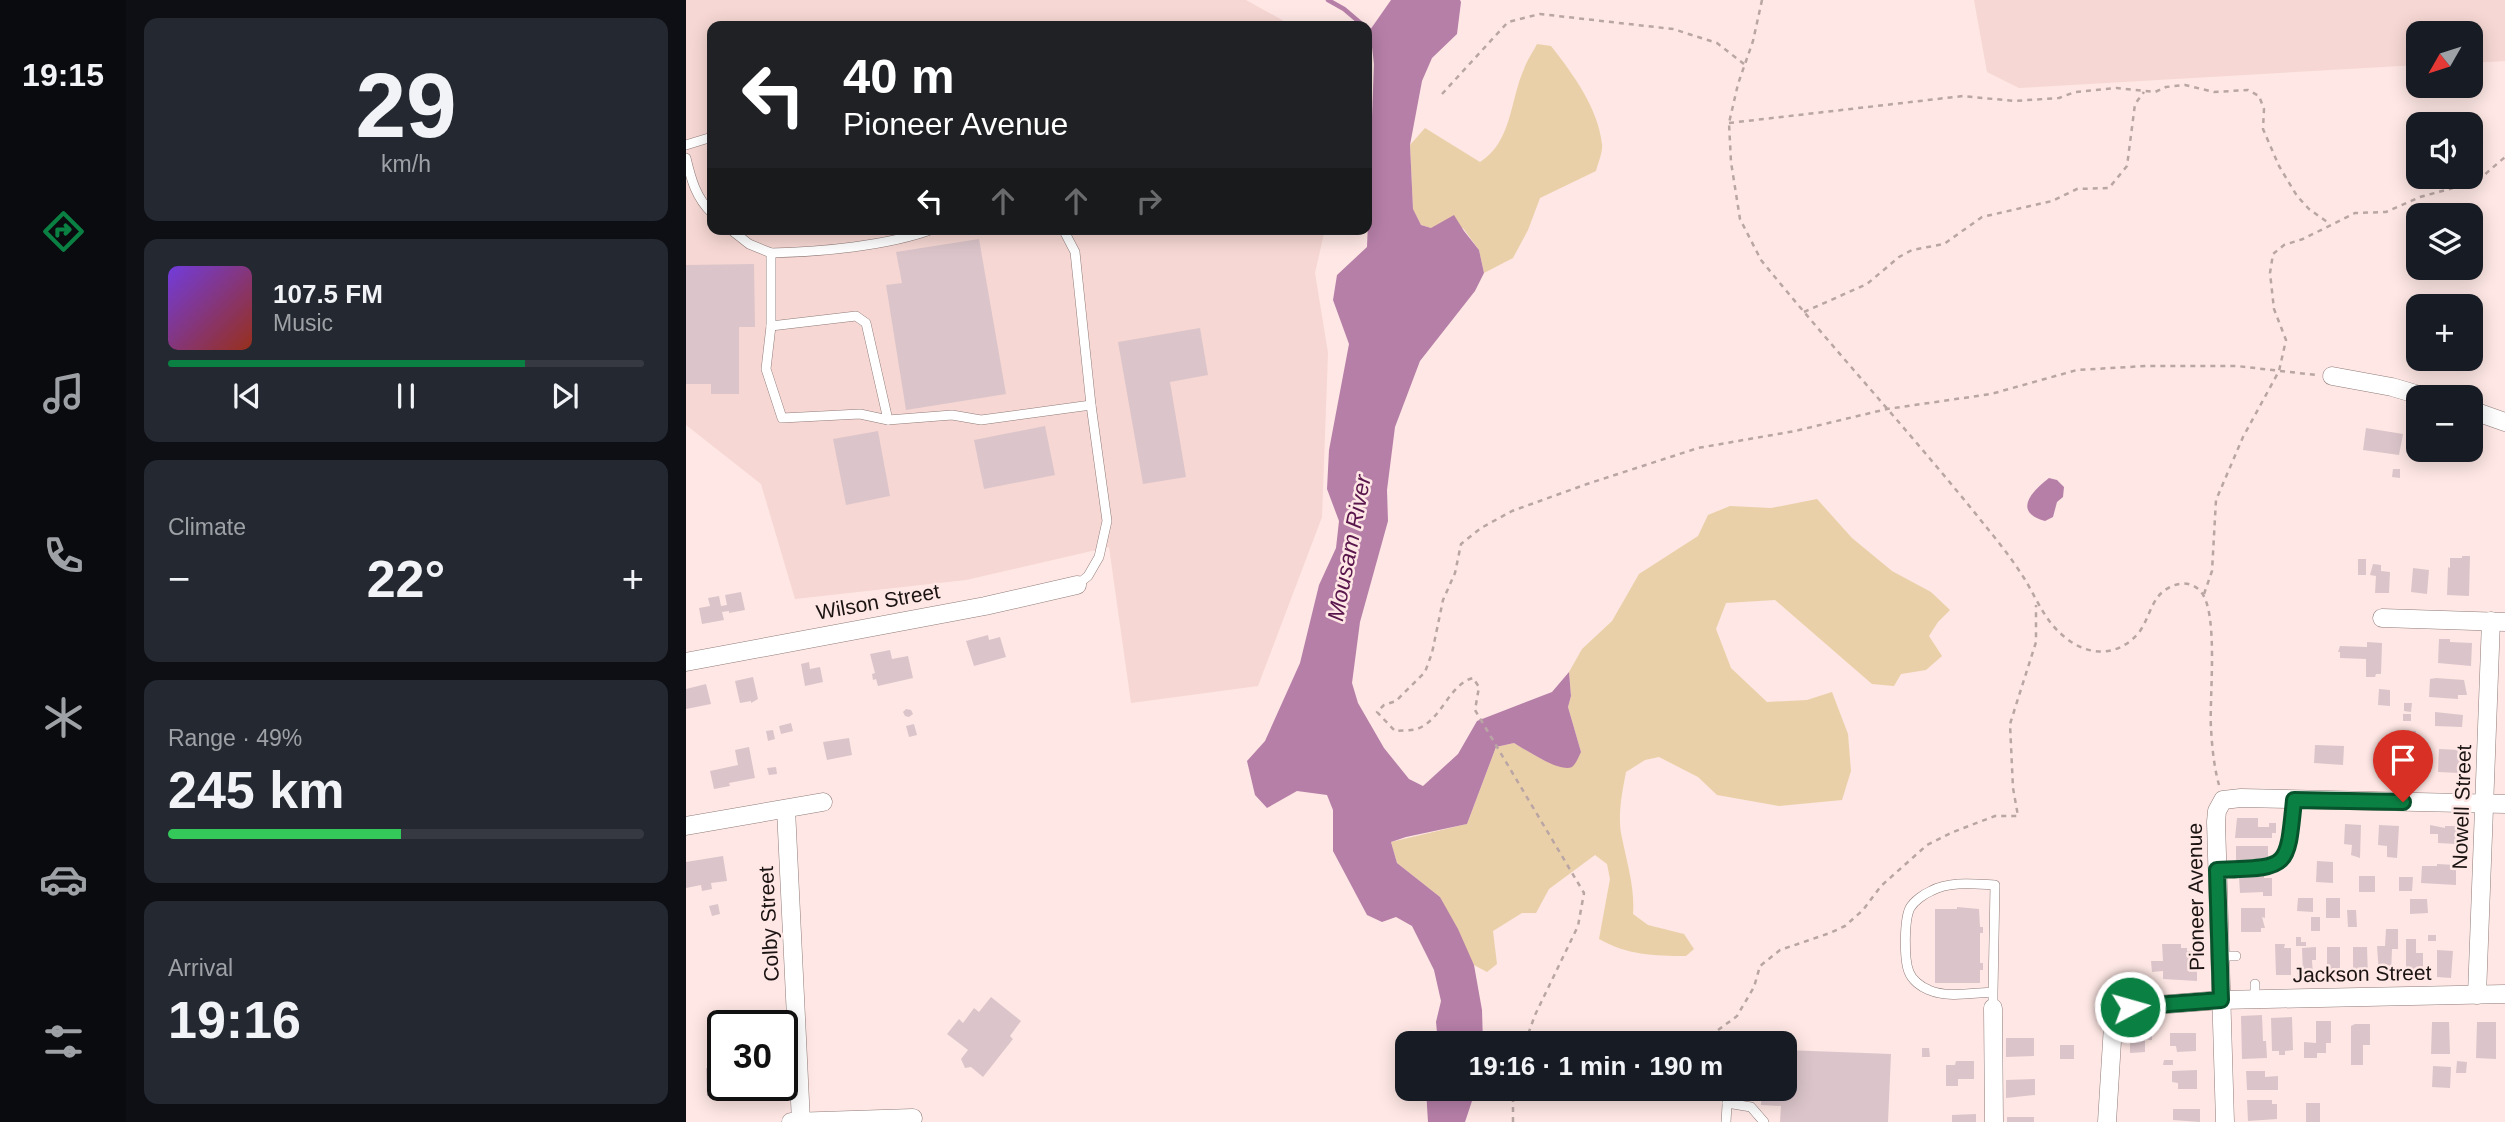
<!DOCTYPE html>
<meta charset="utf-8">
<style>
body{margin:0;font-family:Arial,sans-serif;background:#242831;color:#f1f3f6;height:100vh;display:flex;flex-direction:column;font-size:26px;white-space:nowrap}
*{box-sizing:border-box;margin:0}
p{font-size:23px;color:#9ea1a6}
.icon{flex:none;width:38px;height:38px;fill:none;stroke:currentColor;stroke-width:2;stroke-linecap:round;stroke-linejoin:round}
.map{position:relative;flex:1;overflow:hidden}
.sheet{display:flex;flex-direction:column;gap:18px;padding:18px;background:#0d0f14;width:560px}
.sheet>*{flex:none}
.top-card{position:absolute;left:21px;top:21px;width:665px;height:214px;border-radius:14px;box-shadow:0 4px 18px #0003;background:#202124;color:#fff;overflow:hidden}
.needle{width:46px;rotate:231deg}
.controls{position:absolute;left:1720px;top:21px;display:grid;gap:14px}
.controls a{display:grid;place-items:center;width:77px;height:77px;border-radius:14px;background:#171b24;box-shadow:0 4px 18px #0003;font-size:35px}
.speed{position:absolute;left:21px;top:1010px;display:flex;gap:14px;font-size:35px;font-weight:700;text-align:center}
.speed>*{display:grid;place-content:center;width:91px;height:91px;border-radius:50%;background:#171b24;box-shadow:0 4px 18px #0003;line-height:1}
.speed .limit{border:4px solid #111;border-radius:10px;background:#fff;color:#111}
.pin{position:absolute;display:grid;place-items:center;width:60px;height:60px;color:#fff;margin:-72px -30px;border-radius:50% 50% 50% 0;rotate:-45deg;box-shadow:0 0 7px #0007}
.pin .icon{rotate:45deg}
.me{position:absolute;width:77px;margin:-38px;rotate:84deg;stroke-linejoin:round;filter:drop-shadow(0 0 5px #0008)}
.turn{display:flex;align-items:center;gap:24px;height:147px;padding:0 21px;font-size:32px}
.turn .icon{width:91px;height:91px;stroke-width:2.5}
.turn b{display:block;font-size:49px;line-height:60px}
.lanes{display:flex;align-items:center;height:66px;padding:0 21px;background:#0003;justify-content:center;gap:35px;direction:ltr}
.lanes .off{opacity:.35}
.big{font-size:52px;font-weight:600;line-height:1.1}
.sheet .widget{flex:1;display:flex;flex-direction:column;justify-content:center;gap:10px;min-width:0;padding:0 24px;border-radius:14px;background:#242831}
.sheet .dial{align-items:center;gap:0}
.dial b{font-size:91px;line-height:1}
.song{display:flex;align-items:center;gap:21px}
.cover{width:84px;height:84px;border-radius:10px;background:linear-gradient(135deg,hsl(260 70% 55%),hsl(10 70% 35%))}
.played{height:7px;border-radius:4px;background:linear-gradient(90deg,#0b8043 75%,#363941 75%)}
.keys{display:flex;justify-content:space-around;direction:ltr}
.heat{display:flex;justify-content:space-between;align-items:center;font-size:38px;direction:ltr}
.charge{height:10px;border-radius:5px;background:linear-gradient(90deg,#34c759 49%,#363941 0)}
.trip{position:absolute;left:709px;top:1031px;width:402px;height:70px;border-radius:14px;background:#171b24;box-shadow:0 4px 18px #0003;font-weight:600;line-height:70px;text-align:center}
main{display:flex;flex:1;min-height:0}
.tab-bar{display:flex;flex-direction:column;width:126px;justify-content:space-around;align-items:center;background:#090b0e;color:#9ea1a6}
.tab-bar .icon{width:49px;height:49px}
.tab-bar .selected{color:#0b8043}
.tab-bar b{font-size:32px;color:#f1f3f6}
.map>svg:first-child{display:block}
.built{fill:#f6d7d3}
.green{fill:#ead0a8}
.water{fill:#b67fa8}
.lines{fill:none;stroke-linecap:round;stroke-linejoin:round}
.stream{stroke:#b67fa8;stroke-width:4.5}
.building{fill:#dbc5ca}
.service-casing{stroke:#8f7b78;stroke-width:10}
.minor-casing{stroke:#8f7b78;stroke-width:19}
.path{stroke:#b9a6a4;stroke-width:2.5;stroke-dasharray:5 5;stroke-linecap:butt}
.service{stroke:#fff;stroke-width:9}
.minor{stroke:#fff;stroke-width:18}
.route-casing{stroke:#07532c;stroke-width:18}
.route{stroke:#0b8043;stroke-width:12}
.labels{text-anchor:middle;stroke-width:5;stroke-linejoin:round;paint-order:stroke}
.street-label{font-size:21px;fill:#1b1413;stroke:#fee7e4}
.water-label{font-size:23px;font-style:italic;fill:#59164c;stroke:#fee7e4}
</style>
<main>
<nav class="tab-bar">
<b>19:15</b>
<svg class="icon selected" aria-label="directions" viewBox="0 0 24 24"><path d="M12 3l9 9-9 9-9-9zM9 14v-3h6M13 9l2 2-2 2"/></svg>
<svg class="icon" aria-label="music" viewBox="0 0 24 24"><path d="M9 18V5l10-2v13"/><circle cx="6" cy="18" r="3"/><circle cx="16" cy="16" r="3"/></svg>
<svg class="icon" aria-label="phone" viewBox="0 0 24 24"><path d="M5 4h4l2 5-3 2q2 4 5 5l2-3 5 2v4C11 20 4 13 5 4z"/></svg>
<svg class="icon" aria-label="climate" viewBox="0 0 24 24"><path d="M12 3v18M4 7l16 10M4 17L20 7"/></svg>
<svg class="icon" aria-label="car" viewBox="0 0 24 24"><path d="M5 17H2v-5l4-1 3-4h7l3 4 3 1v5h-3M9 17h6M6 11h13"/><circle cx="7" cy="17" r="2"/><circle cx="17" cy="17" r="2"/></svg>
<svg class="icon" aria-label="filters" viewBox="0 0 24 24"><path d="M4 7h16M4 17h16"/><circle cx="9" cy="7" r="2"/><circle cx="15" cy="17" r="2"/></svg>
</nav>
<section class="sheet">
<div class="widget dial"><b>29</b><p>km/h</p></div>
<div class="widget">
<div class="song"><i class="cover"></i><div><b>107.5 FM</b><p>Music</p></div></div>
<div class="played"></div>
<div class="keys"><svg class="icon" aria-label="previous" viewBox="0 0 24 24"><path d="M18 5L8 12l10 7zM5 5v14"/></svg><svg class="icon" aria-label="pause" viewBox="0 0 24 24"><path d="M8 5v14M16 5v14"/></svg><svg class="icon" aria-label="next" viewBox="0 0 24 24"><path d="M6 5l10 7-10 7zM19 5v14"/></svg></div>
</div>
<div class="widget"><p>Climate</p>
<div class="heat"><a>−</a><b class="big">22°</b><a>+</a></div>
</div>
<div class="widget"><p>Range · 49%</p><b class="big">245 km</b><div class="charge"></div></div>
<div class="widget"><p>Arrival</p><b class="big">19:16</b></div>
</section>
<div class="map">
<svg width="1819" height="1122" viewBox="0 0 1819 1122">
<rect width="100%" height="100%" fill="#fee7e4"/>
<g class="built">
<polygon points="0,0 560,0 607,26 26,26 26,229 639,229 629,273 642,353 636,517 572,686 445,703 423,547 280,580 109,599 75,484 0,425"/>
<polygon points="1288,0 1819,0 1819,61 1785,63 1785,33 1732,33 1732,65 1333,88 1301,72"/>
</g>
<g class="green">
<path d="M851,44L865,46C887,74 912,108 916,144C917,152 912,163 910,171L854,198L842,230L827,258L798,273L793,250L777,228H745L735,225L727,210L724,145L739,128L794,162C826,142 824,100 838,69C841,60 847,52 851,44Z"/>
<path d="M1131,499L1166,538L1206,571L1245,592L1264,610L1252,622L1243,636L1256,656L1240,670L1215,674L1208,686L1186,684L1089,600L1040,603L1030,629L1045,668L1081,702L1121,700L1146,692L1162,734L1165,771L1156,800L1093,806L1031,795L1012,777L973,757L959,760L940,772C936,793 931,817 936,838C941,863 949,888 947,914L962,925L998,934L1008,949L1000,956C968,956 941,955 913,939L924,879L921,864L909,855L863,889L850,913H836L807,931L811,964L801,972L788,965L754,897L711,863L705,842L781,824L810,747L828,743L859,761L895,752L882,707L885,696L883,672L896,649L926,621L953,574L1012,536L1022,515L1044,506L1085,508Z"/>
</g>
<g class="water">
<path d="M705,0H774L775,2L771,34L746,58L736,81L724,145L727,209L735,225L745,228L768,215L778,231L793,250L798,273L789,291L734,361L709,427L701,490L702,521L674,622L666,683L672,703L698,748L723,779L737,786L772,754L791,721L866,692L883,672L885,696L882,707L895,752C893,756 890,764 886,767C874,773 840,750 828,743L810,747L781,824L720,837L705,842L711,863L754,897L772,929L788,965L796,1010L797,1043H752L750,1022L755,1001L748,970L726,926L710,917L696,922L681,915L647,851V810L641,795L611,791L581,808L569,795L561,761L579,741L614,663L633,585L650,548L653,521L641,489L643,450L663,344L647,300L651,275L681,247L688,64L684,30Z"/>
<path d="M1363,478L1371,480L1378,487L1377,497L1371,502L1367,517L1359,521C1326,512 1346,491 1363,478Z"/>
<polygon points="740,1089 790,1089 779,1122 742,1122"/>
</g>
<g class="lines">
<g class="stream">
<polyline points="642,0 658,9 678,26"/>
<polyline points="681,28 684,30"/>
</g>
</g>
<g class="building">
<polygon points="293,239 320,394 220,410 200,285 216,283 210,252"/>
<polygon points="68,264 69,327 53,327 53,394 25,394 25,384 0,384 0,265"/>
<polygon points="514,328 522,375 484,382 500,477 457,484 432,342"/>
<polygon points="359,426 369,475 298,489 288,440"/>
<polygon points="1680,428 1717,434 1713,455 1677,450"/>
<polygon points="192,431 204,496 160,505 147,439"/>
<polygon points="1707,469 1714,469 1714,478 1706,477"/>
<polygon points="1776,556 1784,556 1783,596 1761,595 1762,567 1764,568 1764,558 1776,558"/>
<rect x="1672" y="559" width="8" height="16"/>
<polygon points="1687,564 1695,565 1695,571 1704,572 1703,593 1689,593 1690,576 1684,575"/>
<polygon points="1727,568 1743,570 1741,594 1725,592"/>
<polygon points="55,592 59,610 43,613 43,611 36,612 38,620 16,624 13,608 24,606 22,598 33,596 35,606 41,605 39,595"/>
<polygon points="302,635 303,640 314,637 320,657 288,666 280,641"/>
<polygon points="1753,639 1764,639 1764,642 1786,643 1785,666 1752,663"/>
<polygon points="1681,642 1696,643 1695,674 1690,674 1689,677 1680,677 1680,659 1654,658 1654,652 1652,652 1654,646 1681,647"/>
<polygon points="204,650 206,659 222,656 227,678 192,686 190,679 187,680 186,674 189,673 184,654"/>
<polygon points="123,662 124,669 134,667 137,682 119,686 115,664"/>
<polygon points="67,677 72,699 65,703 65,701 54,703 49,681"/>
<polygon points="1750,678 1778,680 1781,695 1772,695 1772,699 1743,697 1744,679"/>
<polygon points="20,684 25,704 0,709 0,689"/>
<polygon points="1693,689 1704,690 1704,706 1692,705"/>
<polygon points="1718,703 1726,703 1725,712 1718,711"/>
<polygon points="220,709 225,710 227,714 223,717 219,716 217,712"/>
<polygon points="1749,712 1777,715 1776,727 1749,726"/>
<rect x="1717" y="714" width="8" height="7"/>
<polygon points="105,723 107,731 95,734 93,726"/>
<polygon points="228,724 231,735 223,737 220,726"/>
<polygon points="87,730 89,739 82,741 80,731"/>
<polygon points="1716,730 1730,731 1728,746 1715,745"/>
<polygon points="163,738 166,755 141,760 137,742"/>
<polygon points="1629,745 1658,746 1657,765 1628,763"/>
<polygon points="63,747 69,778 43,783 44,786 28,789 24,771 52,765 49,750"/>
<polygon points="1753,749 1774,750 1774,754 1780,754 1779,769 1773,769 1773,773 1752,772"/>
<polygon points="1717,751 1736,752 1734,776 1717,775"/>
<polygon points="90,767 91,774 83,775 81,768"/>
<polygon points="1551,818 1572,818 1572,827 1583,827 1583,823 1590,823 1590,833 1586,833 1586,838 1549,838"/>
<polygon points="1659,824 1675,825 1674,858 1665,855 1666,845 1658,844"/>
<polygon points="1693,825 1713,826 1711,858 1701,857 1701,846 1692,845"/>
<polygon points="1744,825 1759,828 1759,826 1771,826 1770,844 1752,843 1752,834 1744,834"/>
<polygon points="1550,846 1582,846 1582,860 1572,860 1572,863 1550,863"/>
<polygon points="37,856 41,881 25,883 26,889 16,891 15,885 0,888 0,862"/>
<polygon points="1631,861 1647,862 1647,883 1630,882"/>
<polygon points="1751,864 1770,865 1770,885 1735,883 1736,866 1751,866"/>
<polygon points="1578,873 1578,878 1586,878 1586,896 1577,896 1577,892 1554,893 1553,877 1564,877 1564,874"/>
<rect x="1673" y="876" width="16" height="16"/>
<polygon points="1713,877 1727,877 1726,891 1713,891"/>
<polygon points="1612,898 1627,898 1627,912 1611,911"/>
<rect x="1640" y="898" width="14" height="20"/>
<polygon points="1724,899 1741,899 1742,913 1724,914"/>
<polygon points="32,904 34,914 26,916 23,906"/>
<polygon points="1271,907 1293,909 1294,927 1297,927 1297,933 1294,933 1294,963 1297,963 1297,970 1294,970 1294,983 1249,983 1249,909 1271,909"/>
<polygon points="1555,908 1579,908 1579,918 1576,917 1579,928 1575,928 1575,932 1555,932"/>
<polygon points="1661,910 1670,910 1671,927 1662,927"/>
<rect x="1625" y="917" width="9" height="14"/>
<polygon points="1700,929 1712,929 1712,949 1706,949 1705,974 1693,973 1691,946 1699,946"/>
<rect x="1742" y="935" width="8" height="6"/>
<polygon points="1610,937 1615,937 1615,942 1620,942 1620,946 1610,946"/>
<polygon points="1720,939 1730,939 1730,953 1737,953 1737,973 1720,973"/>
<polygon points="1476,944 1495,944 1495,948 1501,948 1501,951 1507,951 1507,954 1511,954 1511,981 1477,979 1477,971 1466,972 1465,961 1477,961"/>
<polygon points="1589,944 1599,944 1598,948 1605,948 1605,975 1590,975"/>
<polygon points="1630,947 1630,960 1626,960 1627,975 1617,974 1616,948"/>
<rect x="1641" y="947" width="13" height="27"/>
<polygon points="1667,947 1681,947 1682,979 1667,979"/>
<polygon points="1751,950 1767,951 1765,978 1751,977"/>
<polygon points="305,997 335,1021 324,1036 327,1039 297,1077 285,1067 279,1068 275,1059 282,1050 261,1034 273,1019 277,1023 288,1008 293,1012"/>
<polygon points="1576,1015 1577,1041 1580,1041 1581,1058 1556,1059 1555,1016"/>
<polygon points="1606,1017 1607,1050 1599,1051 1599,1055 1593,1055 1593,1051 1586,1051 1585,1018"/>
<polygon points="1630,1021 1645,1021 1645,1043 1640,1043 1640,1053 1631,1053 1631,1058 1618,1058 1618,1042 1630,1043"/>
<polygon points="1746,1022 1763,1022 1764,1054 1745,1054"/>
<polygon points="1791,1022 1810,1022 1810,1059 1790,1058"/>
<polygon points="1437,1024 1466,1024 1466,1040 1459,1040 1459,1052 1444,1053 1444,1040 1437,1041"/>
<polygon points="1669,1024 1684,1024 1684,1045 1677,1045 1677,1065 1665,1065 1665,1026"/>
<polygon points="1484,1033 1510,1033 1510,1051 1491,1052 1490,1046 1484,1046"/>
<polygon points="1320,1038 1348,1038 1348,1056 1320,1057"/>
<rect x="1374" y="1045" width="14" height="14"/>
<polygon points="1236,1048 1243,1048 1244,1057 1236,1057"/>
<polygon points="1099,1050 1205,1054 1202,1122 1094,1122 1095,1106 1075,1105 1076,1088 1099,1088"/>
<polygon points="1478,1060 1487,1060 1487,1065 1477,1065"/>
<polygon points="1270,1061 1288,1061 1288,1079 1272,1079 1272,1086 1260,1086 1260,1065 1269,1065"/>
<polygon points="1771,1061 1781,1062 1780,1073 1770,1073"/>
<polygon points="1747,1066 1765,1067 1764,1088 1746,1087"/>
<polygon points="37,1067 37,1085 63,1085 63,1095 21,1096 20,1068"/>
<polygon points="1511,1070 1511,1089 1492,1089 1492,1083 1486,1082 1486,1071"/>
<polygon points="1560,1071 1579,1071 1579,1077 1592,1076 1592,1090 1561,1090"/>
<polygon points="1349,1079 1349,1095 1320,1098 1320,1080"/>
<polygon points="75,1085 84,1085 84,1090 75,1091"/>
<polygon points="1561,1100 1586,1100 1586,1104 1591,1104 1591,1119 1562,1121"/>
<rect x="1620" y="1103" width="14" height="19"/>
<polygon points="1487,1109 1514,1109 1514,1122 1487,1120"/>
<polygon points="1290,1114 1290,1122 1266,1122 1266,1115"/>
<rect x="1321" y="1117" width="27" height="5"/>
</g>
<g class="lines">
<g class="service-casing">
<g id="service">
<polyline points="0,145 26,137"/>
<path d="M0,158C5,179 10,198 26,213"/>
<polyline points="44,229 63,244 85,253 85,326 80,369 96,418 174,414 202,420 266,415 295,420 405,405"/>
<polyline points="377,229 389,252 405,405 421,521 413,557 402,576 391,585"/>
<path d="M85,253C134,252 201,246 247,229"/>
<polyline points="85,326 170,316 180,323 202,420"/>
<path d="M1531,870C1602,867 1601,872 1608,800"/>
<polyline points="1533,956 1550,956"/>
<polyline points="1569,984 1569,999"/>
<path d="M1307,992L1309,885C1288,884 1264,881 1245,891C1238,894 1228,901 1224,908C1218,920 1218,960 1223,972C1226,980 1235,987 1243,990C1261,998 1287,993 1307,992V1008"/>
<polyline points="1041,1103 1065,1107 1078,1122"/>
<polyline points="1040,1122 1042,1088"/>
</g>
</g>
<g class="minor-casing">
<g id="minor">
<polyline points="1646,376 1706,387 1740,397"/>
<polyline points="1785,410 1819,422"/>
<polyline points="1696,618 1819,622"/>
<polyline points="0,662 299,606 391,585"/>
<polyline points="100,809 115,1122"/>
<polyline points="0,826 137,802"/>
<polyline points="1791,995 1805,621"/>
<polyline points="1307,1008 1308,1122"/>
<polyline points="105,1122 227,1118"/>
<polyline points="1421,1122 1427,1025 1434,1014 1444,1007 1535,1000 1819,994"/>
<polyline points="1539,1122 1530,822 1531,811 1537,800 1555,798 1819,804"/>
</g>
</g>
<g class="path">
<path d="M1076,0L1067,41L1052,84L1043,123L1045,162L1054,219L1075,260C1147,349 1225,433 1297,523C1311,540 1326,559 1338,578C1351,599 1359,622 1380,638C1403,657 1434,657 1454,631C1461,621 1464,608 1471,598C1481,584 1503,577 1515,592C1533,613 1523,699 1525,728C1526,747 1528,767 1533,785"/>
<polyline points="756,94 822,22 854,14 987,29 1031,43 1058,64"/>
<polyline points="1043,123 1277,96 1328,101 1373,98 1389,92 1431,88 1469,92 1480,87 1499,85 1528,92 1562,90 1573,96 1578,109 1577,129 1593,166 1611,196 1623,209 1644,224"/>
<polyline points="1118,312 1181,284 1213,257 1226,250 1258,244 1296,217 1366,201 1391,189 1423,188 1441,166 1449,104 1458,92"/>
<polyline points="1518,594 1526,571 1530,500 1557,437 1593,371 1600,340 1588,309 1584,273 1587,254 1598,245 1617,239 1669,213 1700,212 1734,197 1782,184 1797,176 1819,157"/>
<polyline points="1016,1042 1051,1016 1068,987 1074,966 1094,950 1144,933 1159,926 1177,910 1195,886 1241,845 1267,832 1309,816 1332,816 1327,788 1324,724 1350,642 1350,605"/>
<path d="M839,1043L849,1015L892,926L898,893L789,710L793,687L787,678C763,684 756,720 731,729C724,731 715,730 709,731L691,712L698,705L710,701L739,672L746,653L757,600L769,573L775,544L795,528L826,511L901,484L1012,448L1109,431L1201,409L1305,394L1391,370L1460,366H1551L1630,375"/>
<polyline points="827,1122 827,1088"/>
</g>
<use href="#service" class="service"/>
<use href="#minor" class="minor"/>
</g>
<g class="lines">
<g class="route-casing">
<path id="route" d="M1444,1007L1535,1000L1531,870C1603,867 1601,871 1608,800L1717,802"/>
</g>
<use href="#route" class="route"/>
</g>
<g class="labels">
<g class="street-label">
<text transform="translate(192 602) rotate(-10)" y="7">Wilson Street</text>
<text transform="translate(1776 807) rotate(-88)" y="7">Nowell Street</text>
<text transform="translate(1510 897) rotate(-91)" y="7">Pioneer Avenue</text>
<text transform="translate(83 924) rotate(-93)" y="7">Colby Street</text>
<text transform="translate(1676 974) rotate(-1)" y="7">Jackson Street</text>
</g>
<g class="water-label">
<text transform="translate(663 548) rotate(-79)" y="8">Mousam River</text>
</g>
</g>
</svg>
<div class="controls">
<a><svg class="needle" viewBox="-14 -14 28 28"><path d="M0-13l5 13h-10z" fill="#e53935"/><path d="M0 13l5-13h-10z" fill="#9ea1a6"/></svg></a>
<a><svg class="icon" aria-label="sound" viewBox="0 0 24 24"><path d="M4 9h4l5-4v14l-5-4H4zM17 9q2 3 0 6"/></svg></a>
<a><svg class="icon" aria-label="layers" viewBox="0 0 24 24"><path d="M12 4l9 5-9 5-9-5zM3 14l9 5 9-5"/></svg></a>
<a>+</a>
<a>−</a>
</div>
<div class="speed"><div class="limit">30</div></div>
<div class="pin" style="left:1717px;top:802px;background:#d93025"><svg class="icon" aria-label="arrive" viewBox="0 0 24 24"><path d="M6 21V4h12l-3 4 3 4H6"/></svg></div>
<svg class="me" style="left:1444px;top:1007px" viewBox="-20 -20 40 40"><circle r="17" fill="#0b8043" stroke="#fff" stroke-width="3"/><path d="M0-11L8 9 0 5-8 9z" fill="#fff"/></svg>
<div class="trip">19:16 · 1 min · 190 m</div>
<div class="top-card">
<div class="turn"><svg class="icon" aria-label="left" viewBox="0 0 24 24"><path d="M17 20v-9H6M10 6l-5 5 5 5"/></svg><div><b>40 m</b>Pioneer Avenue</div></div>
<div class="lanes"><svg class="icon" aria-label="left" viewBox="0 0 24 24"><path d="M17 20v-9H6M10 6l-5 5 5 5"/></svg><svg class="icon off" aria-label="ahead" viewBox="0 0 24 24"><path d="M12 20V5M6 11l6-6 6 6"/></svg><svg class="icon off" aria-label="ahead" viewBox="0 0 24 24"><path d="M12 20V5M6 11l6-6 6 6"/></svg><svg class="icon off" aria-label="right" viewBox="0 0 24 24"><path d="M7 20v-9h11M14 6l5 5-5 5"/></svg></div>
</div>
</div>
</main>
